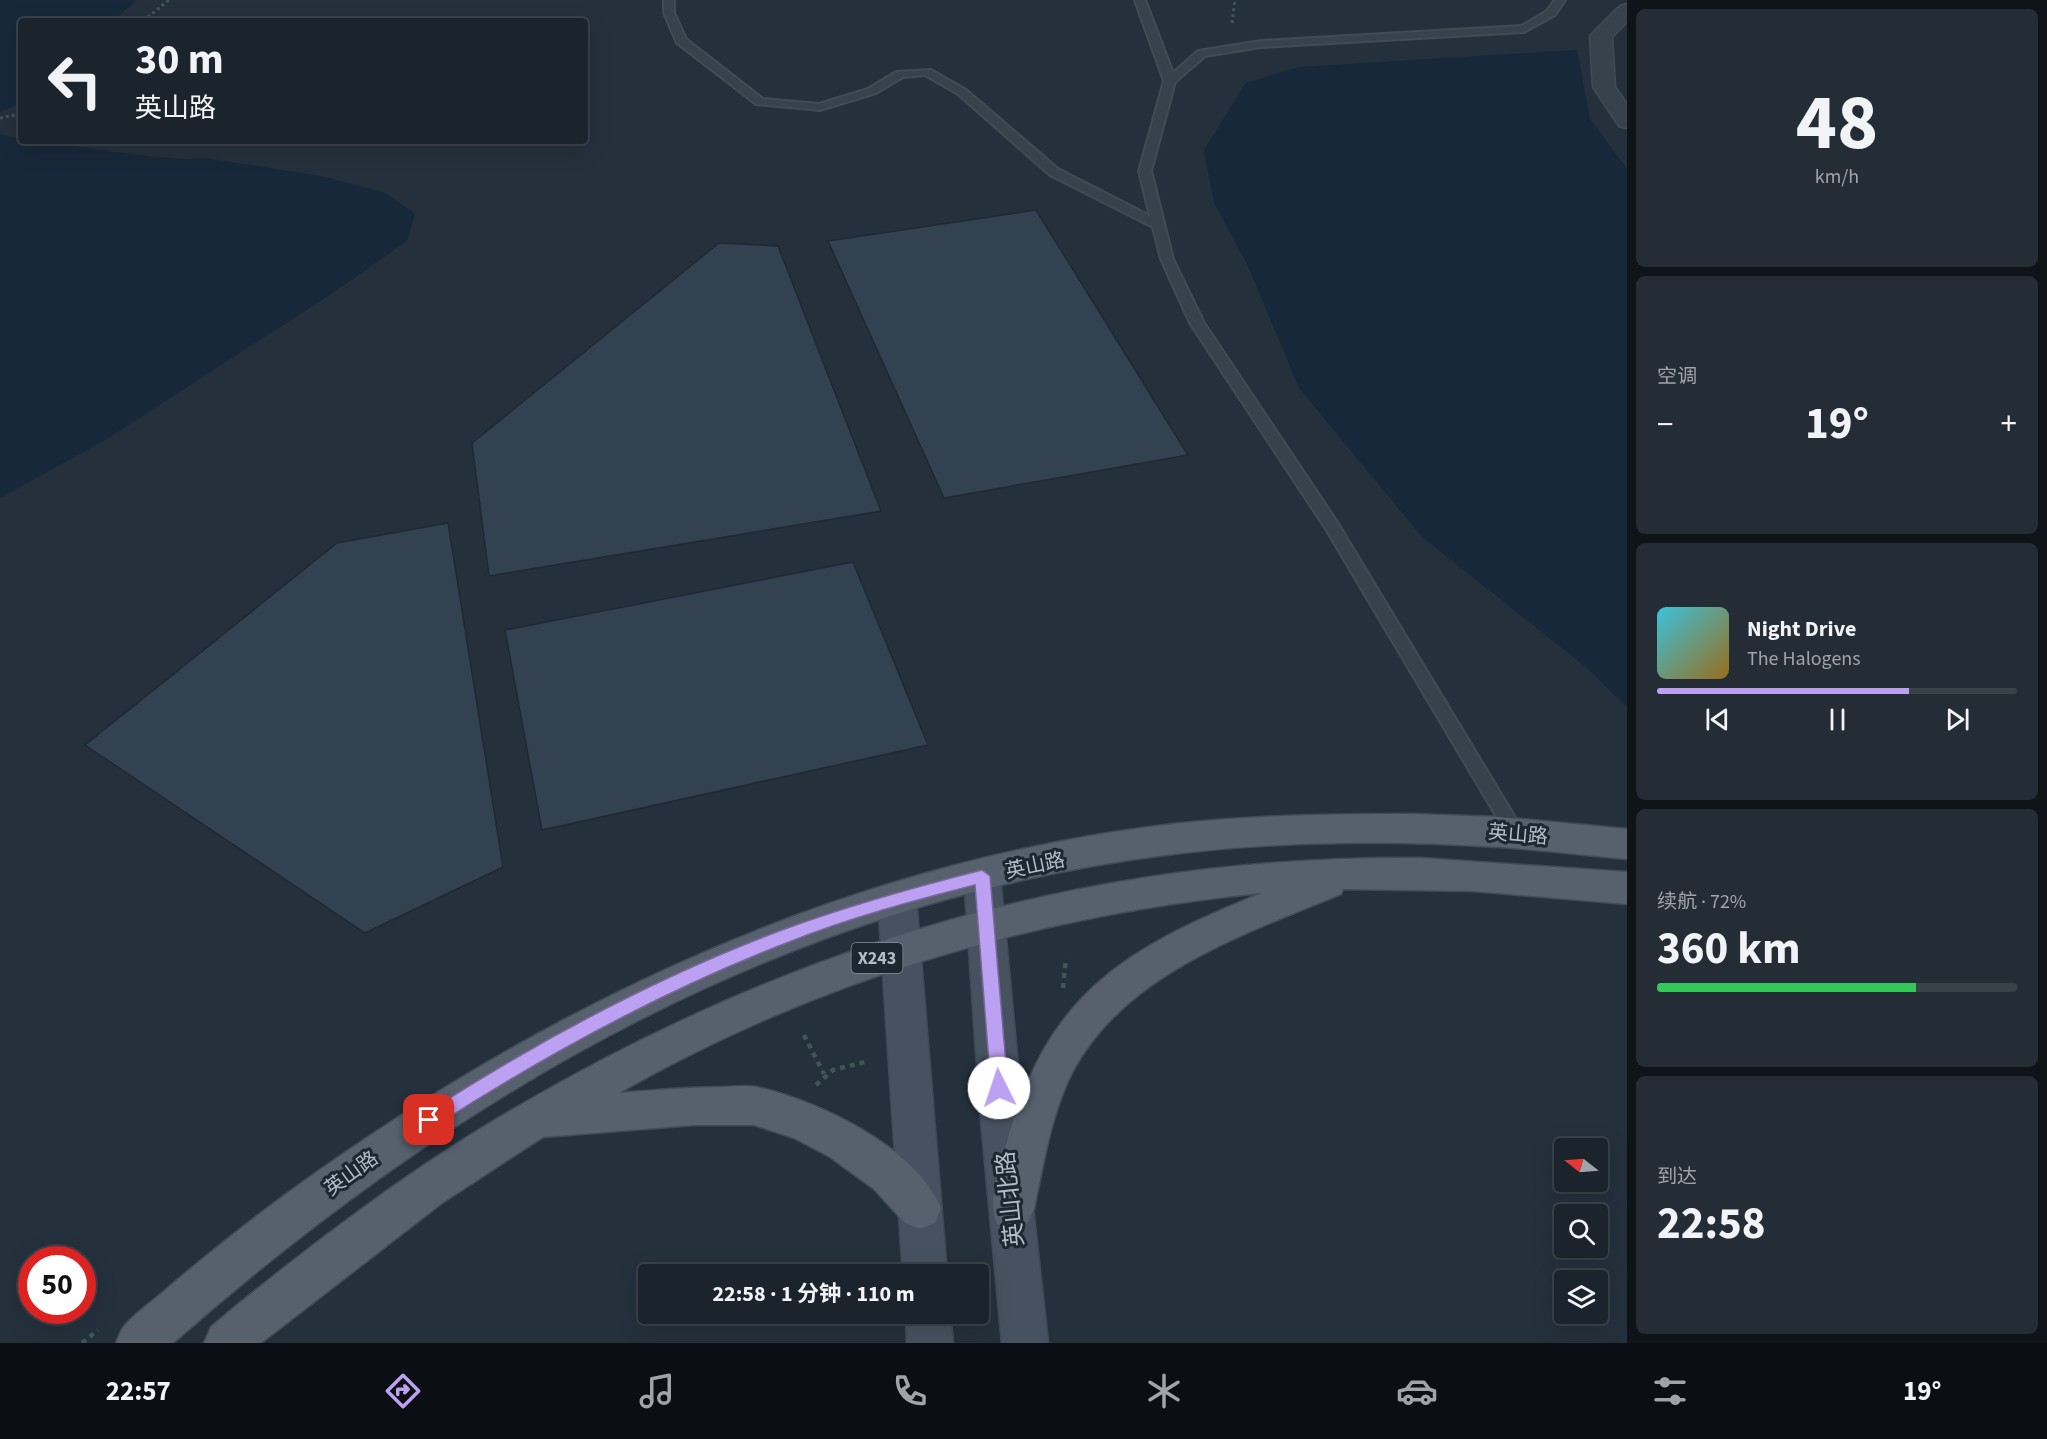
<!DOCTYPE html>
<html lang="zh">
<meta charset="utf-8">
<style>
body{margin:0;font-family:"Source Sans 3","Noto Sans SC",sans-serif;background:#242c35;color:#f1f3f6;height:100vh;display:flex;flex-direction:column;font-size:22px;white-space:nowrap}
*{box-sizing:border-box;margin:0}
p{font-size:20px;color:#a0a4aa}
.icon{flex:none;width:33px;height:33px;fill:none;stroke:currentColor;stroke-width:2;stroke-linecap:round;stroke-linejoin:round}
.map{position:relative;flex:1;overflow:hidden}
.details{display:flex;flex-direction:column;gap:9px;padding:9px;background:#0f1419;width:420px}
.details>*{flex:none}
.guide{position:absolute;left:18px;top:18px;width:570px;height:126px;border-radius:6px;box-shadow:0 6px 24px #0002,0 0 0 2px #394149;background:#1b242d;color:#f1f3f6;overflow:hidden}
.needle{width:39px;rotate:287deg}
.tools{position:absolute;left:1554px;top:1138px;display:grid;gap:12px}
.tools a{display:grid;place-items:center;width:54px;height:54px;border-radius:6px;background:#1b242d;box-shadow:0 6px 24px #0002,0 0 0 2px #394149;font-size:30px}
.speed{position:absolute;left:18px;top:1246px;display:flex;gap:12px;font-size:30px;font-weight:700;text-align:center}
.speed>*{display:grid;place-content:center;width:78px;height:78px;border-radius:50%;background:#1b242d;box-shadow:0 6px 24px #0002,0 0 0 2px #394149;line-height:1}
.speed .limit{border:9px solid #d22;background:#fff;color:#111}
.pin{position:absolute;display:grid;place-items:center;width:51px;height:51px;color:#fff;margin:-26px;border-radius:12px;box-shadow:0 3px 9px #0006}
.me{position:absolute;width:66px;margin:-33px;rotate:356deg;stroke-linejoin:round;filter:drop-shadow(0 0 4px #0008)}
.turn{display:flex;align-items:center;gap:21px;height:126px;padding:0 18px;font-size:27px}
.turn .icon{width:78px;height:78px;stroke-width:2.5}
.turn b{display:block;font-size:42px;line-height:51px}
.big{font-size:45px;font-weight:700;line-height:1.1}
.details .tile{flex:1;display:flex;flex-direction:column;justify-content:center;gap:9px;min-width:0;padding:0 21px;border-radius:9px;background:#242c35}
.details .dial{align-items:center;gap:0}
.dial b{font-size:78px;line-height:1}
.song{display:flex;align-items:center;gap:18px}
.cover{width:72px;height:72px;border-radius:9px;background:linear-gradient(135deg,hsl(190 70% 55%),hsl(40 70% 35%))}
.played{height:6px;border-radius:3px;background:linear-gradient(90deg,#bca0f2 70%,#394149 70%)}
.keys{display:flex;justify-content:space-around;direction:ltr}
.heat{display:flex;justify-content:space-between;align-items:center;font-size:33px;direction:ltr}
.charge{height:9px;border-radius:4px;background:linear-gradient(90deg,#34c759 72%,#394149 0)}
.trip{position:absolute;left:638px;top:1264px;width:351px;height:60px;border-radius:6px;background:#1b242d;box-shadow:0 6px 24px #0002,0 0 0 2px #394149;font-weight:700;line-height:60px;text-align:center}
.tab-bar{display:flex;height:96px;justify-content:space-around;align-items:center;background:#0b0e12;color:#a0a4aa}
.tab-bar .icon{width:42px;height:42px}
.tab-bar .current{color:#bca0f2}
.tab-bar b{font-size:27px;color:#f1f3f6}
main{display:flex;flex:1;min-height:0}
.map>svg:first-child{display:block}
.water{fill:#17283a}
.building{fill:#334250;stroke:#1f2934;stroke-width:1.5}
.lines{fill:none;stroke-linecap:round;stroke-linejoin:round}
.service-casing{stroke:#414b56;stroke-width:4}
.minor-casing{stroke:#414b56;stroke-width:3}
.secondary-casing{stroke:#414b56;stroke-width:3}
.primary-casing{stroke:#414b56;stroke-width:3}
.path-far1{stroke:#3f5655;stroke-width:3;stroke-dasharray:3 3;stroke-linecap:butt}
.path{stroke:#3f5655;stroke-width:4.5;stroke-dasharray:5 5;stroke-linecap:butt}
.service{fill:#38424d;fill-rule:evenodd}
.minor{fill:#38424d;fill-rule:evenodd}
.secondary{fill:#46525f;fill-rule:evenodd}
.primary{fill:#56616d;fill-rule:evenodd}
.route{fill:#bca0f2;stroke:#7a689d;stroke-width:1.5}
.labels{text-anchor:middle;stroke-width:6;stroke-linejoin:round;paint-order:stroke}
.shield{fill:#1d2731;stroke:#86909b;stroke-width:1.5}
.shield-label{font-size:18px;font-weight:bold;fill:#b3bdc8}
.street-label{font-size:20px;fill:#b3bdc8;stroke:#1d2731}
.near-street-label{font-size:24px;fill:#b3bdc8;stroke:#1d2731}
</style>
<main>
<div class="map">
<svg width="1627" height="1343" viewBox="0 0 1627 1343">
<rect width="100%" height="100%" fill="#24303c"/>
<g class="water">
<polygon points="0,0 137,0 113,21 21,21 21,103 0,112"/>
<polygon points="1577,50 1590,119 1627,169 1627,707 1587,668 1422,537 1299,388 1247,264 1214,203 1204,150 1246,83 1299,67"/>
<polygon points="0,135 21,138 21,141 41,141 136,155 184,159 206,158 326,177 385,193 415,214 407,241 331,294 107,439 0,498"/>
</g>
<g class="building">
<polygon points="1036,210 1188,455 944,498 828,241"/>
<polygon points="719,243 778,246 881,511 489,576 472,443"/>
<polygon points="448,523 503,867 365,933 85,745 337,543"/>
<polygon points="853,562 928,745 542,830 505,630"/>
</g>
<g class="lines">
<g class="service-casing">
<polygon id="service" points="664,0 674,0 674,13 686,39 763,99 819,104 868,89 896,72 931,70 966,90 1058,169 1150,216 1139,171 1164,81 1135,0 1145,0 1173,73 1198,51 1261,41 1522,26 1547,11 1555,0 1565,0 1555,15 1524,32 1261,47 1205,56 1175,82 1151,171 1173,259 1204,323 1337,522 1522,829 1525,834 1522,839 1516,841 1510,839 1326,529 1190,323 1161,259 1153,227 1050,175 958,94 925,75 903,77 876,93 820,110 756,104 677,43 664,13"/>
</g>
<g class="minor-casing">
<polygon id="minor" points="1627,4 1627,22 1612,37 1615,87 1627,104 1627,128 1619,126 1593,87 1590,36 1620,6"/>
</g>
<g class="secondary-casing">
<g id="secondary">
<polygon points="982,861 995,865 1000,876 1022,1109 1048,1343 1002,1343 980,1109 964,876 969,865"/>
<polygon points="897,883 910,888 916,899 947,1275 903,1275 878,899 884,888"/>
<polygon points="906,1314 950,1314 953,1343 907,1343"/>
</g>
</g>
<g class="primary-casing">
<g id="primary">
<path d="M1411,814L1499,817L1627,829V859C1585,855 1542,850 1500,847C1392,840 1281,841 1174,854C790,900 459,1091 173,1343H116C119,1336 121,1329 126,1324C139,1310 156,1299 170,1286C208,1254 248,1222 289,1192C551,1002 848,862 1173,824C1252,815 1332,814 1411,814Z"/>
<path d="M1421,858L1627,872V904L1473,891L1343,889L1341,894C1242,935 1117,976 1068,1081C1050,1121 1043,1166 1034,1209L1027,1224L1012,1230L997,1224C987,1200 999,1170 1006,1145C1047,993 1124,949 1262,893C1037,915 816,980 619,1093C654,1090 689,1087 724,1087C734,1087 746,1085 756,1087C817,1100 916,1147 941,1208L935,1223L920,1229L905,1223L874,1189L830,1157L794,1138L754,1125H694L543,1137L442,1203L261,1343H204L211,1327L236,1306C325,1234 418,1164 517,1107C800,942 1093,855 1421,858Z"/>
</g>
</g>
<g class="path-far1">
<polyline points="143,21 169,0"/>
<polyline points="1232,23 1235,0"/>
<polyline points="0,118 21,114"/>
</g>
<g class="path">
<polyline points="1063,988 1066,958"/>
<polyline points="804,1035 824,1074"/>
<polyline points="816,1085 833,1070 869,1061"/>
<polyline points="82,1343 98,1330"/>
</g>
<use href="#service" class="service"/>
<use href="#minor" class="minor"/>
<use href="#secondary" class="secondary"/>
<use href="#primary" class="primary"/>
</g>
<path class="route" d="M982,870L990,876L1008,1088L1005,1094L999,1096L993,1094L991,1088L975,885C912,901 849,918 789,942C664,990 547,1054 435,1126L429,1129L423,1126L421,1120L423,1115C536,1042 656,977 782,930C847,906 915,887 982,870Z"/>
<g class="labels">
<rect class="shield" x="851.5" y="943" width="51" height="30" rx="4.5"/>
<g class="shield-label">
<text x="877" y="964">X243</text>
</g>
<g class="street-label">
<text transform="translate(1518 834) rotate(5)" y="7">英山路</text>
<text transform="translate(1035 865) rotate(-12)" y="7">英山路</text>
<text transform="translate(351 1173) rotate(-36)" y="7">英山路</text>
</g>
<g class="near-street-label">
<text transform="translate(1010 1199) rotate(-96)" y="8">英山北路</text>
</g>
</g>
</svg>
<div class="tools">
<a><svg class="needle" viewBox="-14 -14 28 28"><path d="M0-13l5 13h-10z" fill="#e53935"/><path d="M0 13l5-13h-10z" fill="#a0a4aa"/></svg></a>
<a><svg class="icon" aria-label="search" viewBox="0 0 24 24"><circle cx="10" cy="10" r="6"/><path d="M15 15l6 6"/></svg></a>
<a><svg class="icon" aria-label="layers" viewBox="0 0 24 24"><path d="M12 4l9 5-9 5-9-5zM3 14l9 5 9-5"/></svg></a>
</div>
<div class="speed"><div class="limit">50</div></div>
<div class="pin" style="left:429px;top:1120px;background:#d93025"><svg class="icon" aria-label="arrive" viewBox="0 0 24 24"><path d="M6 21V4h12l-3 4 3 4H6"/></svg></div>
<svg class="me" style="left:999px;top:1088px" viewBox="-20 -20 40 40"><circle r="19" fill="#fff"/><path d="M0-13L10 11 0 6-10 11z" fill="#bca0f2"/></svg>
<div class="trip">22:58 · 1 分钟 · 110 m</div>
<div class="guide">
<div class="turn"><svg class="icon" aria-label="left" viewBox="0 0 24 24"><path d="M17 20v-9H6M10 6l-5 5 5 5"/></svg><div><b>30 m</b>英山路</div></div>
</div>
</div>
<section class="details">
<div class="tile dial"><b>48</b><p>km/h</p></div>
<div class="tile"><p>空调</p>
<div class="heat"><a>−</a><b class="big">19°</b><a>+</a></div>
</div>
<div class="tile">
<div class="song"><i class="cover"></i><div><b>Night Drive</b><p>The Halogens</p></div></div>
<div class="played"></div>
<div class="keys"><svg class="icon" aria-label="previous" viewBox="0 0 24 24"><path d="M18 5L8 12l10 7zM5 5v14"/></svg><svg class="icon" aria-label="pause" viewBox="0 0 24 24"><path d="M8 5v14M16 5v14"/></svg><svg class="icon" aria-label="next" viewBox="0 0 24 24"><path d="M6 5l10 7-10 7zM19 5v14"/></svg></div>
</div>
<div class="tile"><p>续航 · 72%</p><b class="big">360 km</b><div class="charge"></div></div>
<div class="tile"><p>到达</p><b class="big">22:58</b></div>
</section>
</main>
<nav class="tab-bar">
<b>22:57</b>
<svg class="icon current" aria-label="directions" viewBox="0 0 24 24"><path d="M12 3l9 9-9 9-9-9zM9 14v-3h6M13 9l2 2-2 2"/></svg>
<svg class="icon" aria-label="music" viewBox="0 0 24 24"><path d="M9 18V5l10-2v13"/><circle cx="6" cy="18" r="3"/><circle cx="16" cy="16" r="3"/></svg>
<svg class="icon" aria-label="phone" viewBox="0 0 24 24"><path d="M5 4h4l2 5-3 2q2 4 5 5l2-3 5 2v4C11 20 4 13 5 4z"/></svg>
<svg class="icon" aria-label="climate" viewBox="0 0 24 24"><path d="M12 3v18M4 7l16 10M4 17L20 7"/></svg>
<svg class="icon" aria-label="car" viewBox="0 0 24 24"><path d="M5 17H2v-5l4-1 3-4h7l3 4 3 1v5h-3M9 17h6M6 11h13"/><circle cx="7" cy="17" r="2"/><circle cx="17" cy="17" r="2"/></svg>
<svg class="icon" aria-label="filters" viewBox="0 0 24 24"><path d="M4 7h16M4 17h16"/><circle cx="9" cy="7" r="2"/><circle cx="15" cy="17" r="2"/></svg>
<b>19°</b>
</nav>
